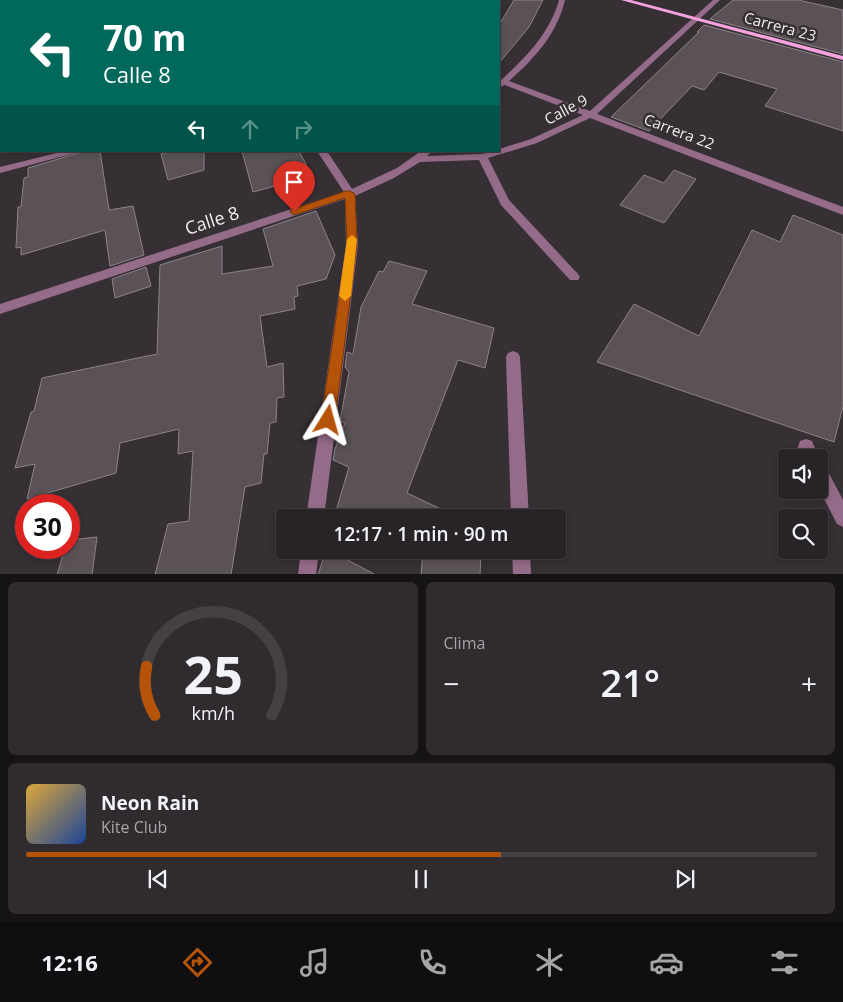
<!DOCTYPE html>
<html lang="es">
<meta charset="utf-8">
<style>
body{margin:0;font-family:"Open Sans",sans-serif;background:#302b2f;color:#f1f3f6;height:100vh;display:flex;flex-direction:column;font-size:19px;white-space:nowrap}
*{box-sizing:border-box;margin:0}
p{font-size:16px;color:#a5a4a7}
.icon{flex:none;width:28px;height:28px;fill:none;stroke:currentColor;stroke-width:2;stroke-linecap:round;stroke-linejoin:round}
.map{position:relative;height:574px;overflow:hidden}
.sheet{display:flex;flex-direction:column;gap:8px;padding:8px;background:#161315;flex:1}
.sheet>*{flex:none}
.top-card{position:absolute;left:0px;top:0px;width:500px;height:152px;box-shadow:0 2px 8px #0003,0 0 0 1px #444044;background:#00695c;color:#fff;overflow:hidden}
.fabs{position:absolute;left:778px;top:449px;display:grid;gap:10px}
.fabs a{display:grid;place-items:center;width:50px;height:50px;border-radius:5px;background:#282327;box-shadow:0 2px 8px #0003,0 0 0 1px #444044;font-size:25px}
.speed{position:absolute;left:15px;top:494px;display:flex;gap:10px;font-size:25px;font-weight:700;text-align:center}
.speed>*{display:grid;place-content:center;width:65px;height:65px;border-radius:50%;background:#282327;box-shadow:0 2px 8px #0003,0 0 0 1px #444044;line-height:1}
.speed .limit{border:8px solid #d22;background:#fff;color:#111}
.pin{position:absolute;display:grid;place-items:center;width:42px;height:42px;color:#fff;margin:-51px -21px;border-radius:50% 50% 50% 0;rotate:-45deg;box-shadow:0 0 5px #0007}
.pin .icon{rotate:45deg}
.me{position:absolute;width:55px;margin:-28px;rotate:8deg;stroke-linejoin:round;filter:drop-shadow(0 0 4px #0008)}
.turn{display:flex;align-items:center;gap:18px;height:105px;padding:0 20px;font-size:22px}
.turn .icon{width:65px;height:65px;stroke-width:2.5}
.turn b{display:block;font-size:35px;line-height:42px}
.lanes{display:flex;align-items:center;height:48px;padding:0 20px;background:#0003;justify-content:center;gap:25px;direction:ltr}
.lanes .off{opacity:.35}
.big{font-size:38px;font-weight:600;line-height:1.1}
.sheet .tile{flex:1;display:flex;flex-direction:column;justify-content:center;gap:8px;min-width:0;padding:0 18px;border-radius:8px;background:#302b2f}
.sheet .dial{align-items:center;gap:0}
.dial svg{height:130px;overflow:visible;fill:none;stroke:#444044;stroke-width:7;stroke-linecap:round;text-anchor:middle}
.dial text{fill:#f1f3f6;stroke:none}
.song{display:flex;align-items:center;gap:15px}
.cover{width:60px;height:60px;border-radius:8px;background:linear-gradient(135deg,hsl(40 70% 55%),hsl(220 70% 35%))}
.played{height:5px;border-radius:2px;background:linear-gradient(90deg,#b45309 60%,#444044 60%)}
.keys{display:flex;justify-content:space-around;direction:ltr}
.heat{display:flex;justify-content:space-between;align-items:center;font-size:28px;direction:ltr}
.sheet .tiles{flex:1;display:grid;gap:8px;grid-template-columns:1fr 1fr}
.tile:last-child{grid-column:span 2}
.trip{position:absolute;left:276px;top:509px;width:290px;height:50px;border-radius:5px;background:#282327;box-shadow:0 2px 8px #0003,0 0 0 1px #444044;font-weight:600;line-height:50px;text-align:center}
.tabs{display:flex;height:80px;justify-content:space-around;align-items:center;background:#100e10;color:#a5a4a7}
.tabs .icon{width:35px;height:35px}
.tabs .on{color:#b45309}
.tabs b{font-size:22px;color:#f1f3f6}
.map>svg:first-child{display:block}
.building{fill:#5a5257;stroke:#8c8389}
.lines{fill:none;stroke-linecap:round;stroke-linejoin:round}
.minor{fill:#946b88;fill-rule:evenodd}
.major{fill:#f5a2df;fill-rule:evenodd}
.route{fill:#b45309;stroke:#753606}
.slow{fill:#f59e0b}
.labels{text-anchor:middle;stroke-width:5;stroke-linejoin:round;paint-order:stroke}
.far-street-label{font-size:15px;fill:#f1ecef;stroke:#362f34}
.street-label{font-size:18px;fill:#f1ecef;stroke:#362f34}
</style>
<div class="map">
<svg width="843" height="575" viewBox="0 0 843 575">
<rect width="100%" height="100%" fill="#362f34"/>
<g class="building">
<polygon points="514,0 543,0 529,27 499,63 499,25"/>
<polygon points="733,0 798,0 843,10 843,54 710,19"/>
<polygon points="704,25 843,62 843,131 765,106 777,89 719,72 704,90 692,86 649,131 611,117 699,32 697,32"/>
<polygon points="85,151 100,151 109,210 133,206 144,255 110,266 105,230 21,255 21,247 16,248 18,207 21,207 24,178 28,177 28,168"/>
<polygon points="172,151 204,151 204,170 168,180 161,154"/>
<polygon points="242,151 299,151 312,176 253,192"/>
<polygon points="674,170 696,179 664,223 620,205 644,175 664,183"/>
<polygon points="316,211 335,255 326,279 297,286 298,296 294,297 295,309 260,316 267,367 283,363 284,397 277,398 276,422 270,423 267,454 264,454 261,483 245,487 231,575 155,575 168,524 189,521 193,451 178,454 179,429 120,443 116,473 27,499 35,464 15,468 31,412 34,411 42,378 157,354 160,265 222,246 222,274 273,266 263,229"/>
<polygon points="793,215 843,235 843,406 834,442 597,362 634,304 699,336 752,230 780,242"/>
<polygon points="389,261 427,271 412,304 494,328 485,368 458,360 407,493 460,518 394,518 373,508 371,518 334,518 349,467 333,460 335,449 345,423 340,421 349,372 345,367 347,352 353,354 361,307 379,271 383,272"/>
<polygon points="146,267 151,286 115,298 112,279"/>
<polygon points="97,537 92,575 57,575 65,548 69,548 69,540"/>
<polygon points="326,550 329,550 376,575 318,575"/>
<polygon points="423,550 481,550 480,575 421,575"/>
</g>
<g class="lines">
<g class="minor">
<rect x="8" y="0" width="6" height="1"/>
<polygon points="219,0 226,0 226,1 220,1"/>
<polygon points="438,0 448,0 448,1 439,1"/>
<path d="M559,0H565C557,34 535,58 509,81L590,111L713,0H720L597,114L843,207V215L590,118L537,143L488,158L509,200L578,274L580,277L578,280H570L501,205L479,160L420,162L394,178L355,196L358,245L324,518H306L346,245L345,199L0,314V304L344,192L317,151H327L352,189L397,168L421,151H432L427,156L481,154L499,151V149L531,139L583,115L505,85L499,87V82C525,58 549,35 559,0Z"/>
<rect x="0" y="22" width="1" height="4"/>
<polygon points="65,151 83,151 0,173 0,167"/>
<polygon points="513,351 518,353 520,357 529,518 511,518 506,357 508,353"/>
<polygon points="806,439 812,441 819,458 819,459 803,458 798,447 800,441"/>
<polygon points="819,464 825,466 843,500 843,527 837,524 819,489"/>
<polygon points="301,550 319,550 316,575 298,575"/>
<polygon points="512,550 530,550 531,575 513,575"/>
</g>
<polygon class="major" points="621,0 631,0 843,56 843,60"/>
</g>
<polygon class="route" points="346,191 350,191 355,194 357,244 335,420 333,425 328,427 323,425 321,420 347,244 345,198 294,215 290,212 291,210"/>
<polygon class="slow" points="352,235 357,239 351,296 345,301 339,296 347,239"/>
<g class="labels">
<g class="far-street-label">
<text transform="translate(780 27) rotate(15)" y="5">Carrera 23</text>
<text transform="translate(566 110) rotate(-28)" y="5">Calle 9</text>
<text transform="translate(679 132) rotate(21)" y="5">Carrera 22</text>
</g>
<g class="street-label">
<text transform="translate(212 221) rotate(-18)" y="6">Calle 8</text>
</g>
</g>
</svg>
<div class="fabs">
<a><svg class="icon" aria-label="sound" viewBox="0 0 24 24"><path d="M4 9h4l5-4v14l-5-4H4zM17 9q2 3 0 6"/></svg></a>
<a><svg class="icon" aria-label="search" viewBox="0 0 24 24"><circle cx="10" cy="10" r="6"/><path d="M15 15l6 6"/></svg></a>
</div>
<div class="speed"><div class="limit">30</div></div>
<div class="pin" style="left:294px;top:212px;background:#d93025"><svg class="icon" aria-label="arrive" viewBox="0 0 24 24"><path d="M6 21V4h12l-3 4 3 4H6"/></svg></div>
<svg class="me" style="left:328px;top:420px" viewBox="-20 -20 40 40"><path d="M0-17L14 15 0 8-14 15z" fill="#b45309" stroke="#fff" stroke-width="4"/></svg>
<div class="trip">12:17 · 1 min · 90 m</div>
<div class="top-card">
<div class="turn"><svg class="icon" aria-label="left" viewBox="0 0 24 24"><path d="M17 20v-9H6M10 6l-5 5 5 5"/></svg><div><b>70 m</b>Calle 8</div></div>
<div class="lanes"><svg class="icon" aria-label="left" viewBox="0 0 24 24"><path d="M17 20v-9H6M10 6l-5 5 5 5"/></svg><svg class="icon off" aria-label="ahead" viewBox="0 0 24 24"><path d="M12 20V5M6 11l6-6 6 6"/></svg><svg class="icon off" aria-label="right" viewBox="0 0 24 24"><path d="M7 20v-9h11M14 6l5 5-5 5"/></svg></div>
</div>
</div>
<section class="sheet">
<div class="tiles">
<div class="tile dial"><svg viewBox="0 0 100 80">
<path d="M14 69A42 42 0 1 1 86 69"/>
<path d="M14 69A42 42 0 0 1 9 39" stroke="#b45309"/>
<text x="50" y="56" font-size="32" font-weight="700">25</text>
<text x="50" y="72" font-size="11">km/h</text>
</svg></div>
<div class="tile"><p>Clima</p>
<div class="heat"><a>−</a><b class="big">21°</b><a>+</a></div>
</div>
<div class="tile">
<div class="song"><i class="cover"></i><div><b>Neon Rain</b><p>Kite Club</p></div></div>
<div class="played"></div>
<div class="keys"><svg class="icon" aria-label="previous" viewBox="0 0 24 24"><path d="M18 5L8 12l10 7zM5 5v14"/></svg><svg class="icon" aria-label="pause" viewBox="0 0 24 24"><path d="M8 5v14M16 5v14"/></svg><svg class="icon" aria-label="next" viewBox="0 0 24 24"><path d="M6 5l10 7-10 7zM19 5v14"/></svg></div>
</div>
</div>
</section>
<nav class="tabs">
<b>12:16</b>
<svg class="icon on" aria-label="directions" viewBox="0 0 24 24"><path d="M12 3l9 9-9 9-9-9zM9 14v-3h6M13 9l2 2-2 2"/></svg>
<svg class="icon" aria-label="music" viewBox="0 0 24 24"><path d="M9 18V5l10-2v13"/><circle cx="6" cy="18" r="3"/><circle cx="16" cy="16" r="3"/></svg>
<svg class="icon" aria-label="phone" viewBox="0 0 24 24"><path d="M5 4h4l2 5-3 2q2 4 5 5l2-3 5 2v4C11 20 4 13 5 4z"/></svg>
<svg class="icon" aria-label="climate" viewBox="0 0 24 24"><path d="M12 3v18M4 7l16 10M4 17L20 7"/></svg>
<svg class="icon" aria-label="car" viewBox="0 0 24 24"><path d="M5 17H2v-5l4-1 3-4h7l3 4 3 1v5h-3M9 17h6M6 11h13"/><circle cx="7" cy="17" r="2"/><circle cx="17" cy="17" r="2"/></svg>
<svg class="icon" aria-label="filters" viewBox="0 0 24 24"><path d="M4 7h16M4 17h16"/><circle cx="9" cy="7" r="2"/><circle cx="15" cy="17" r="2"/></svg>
</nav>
